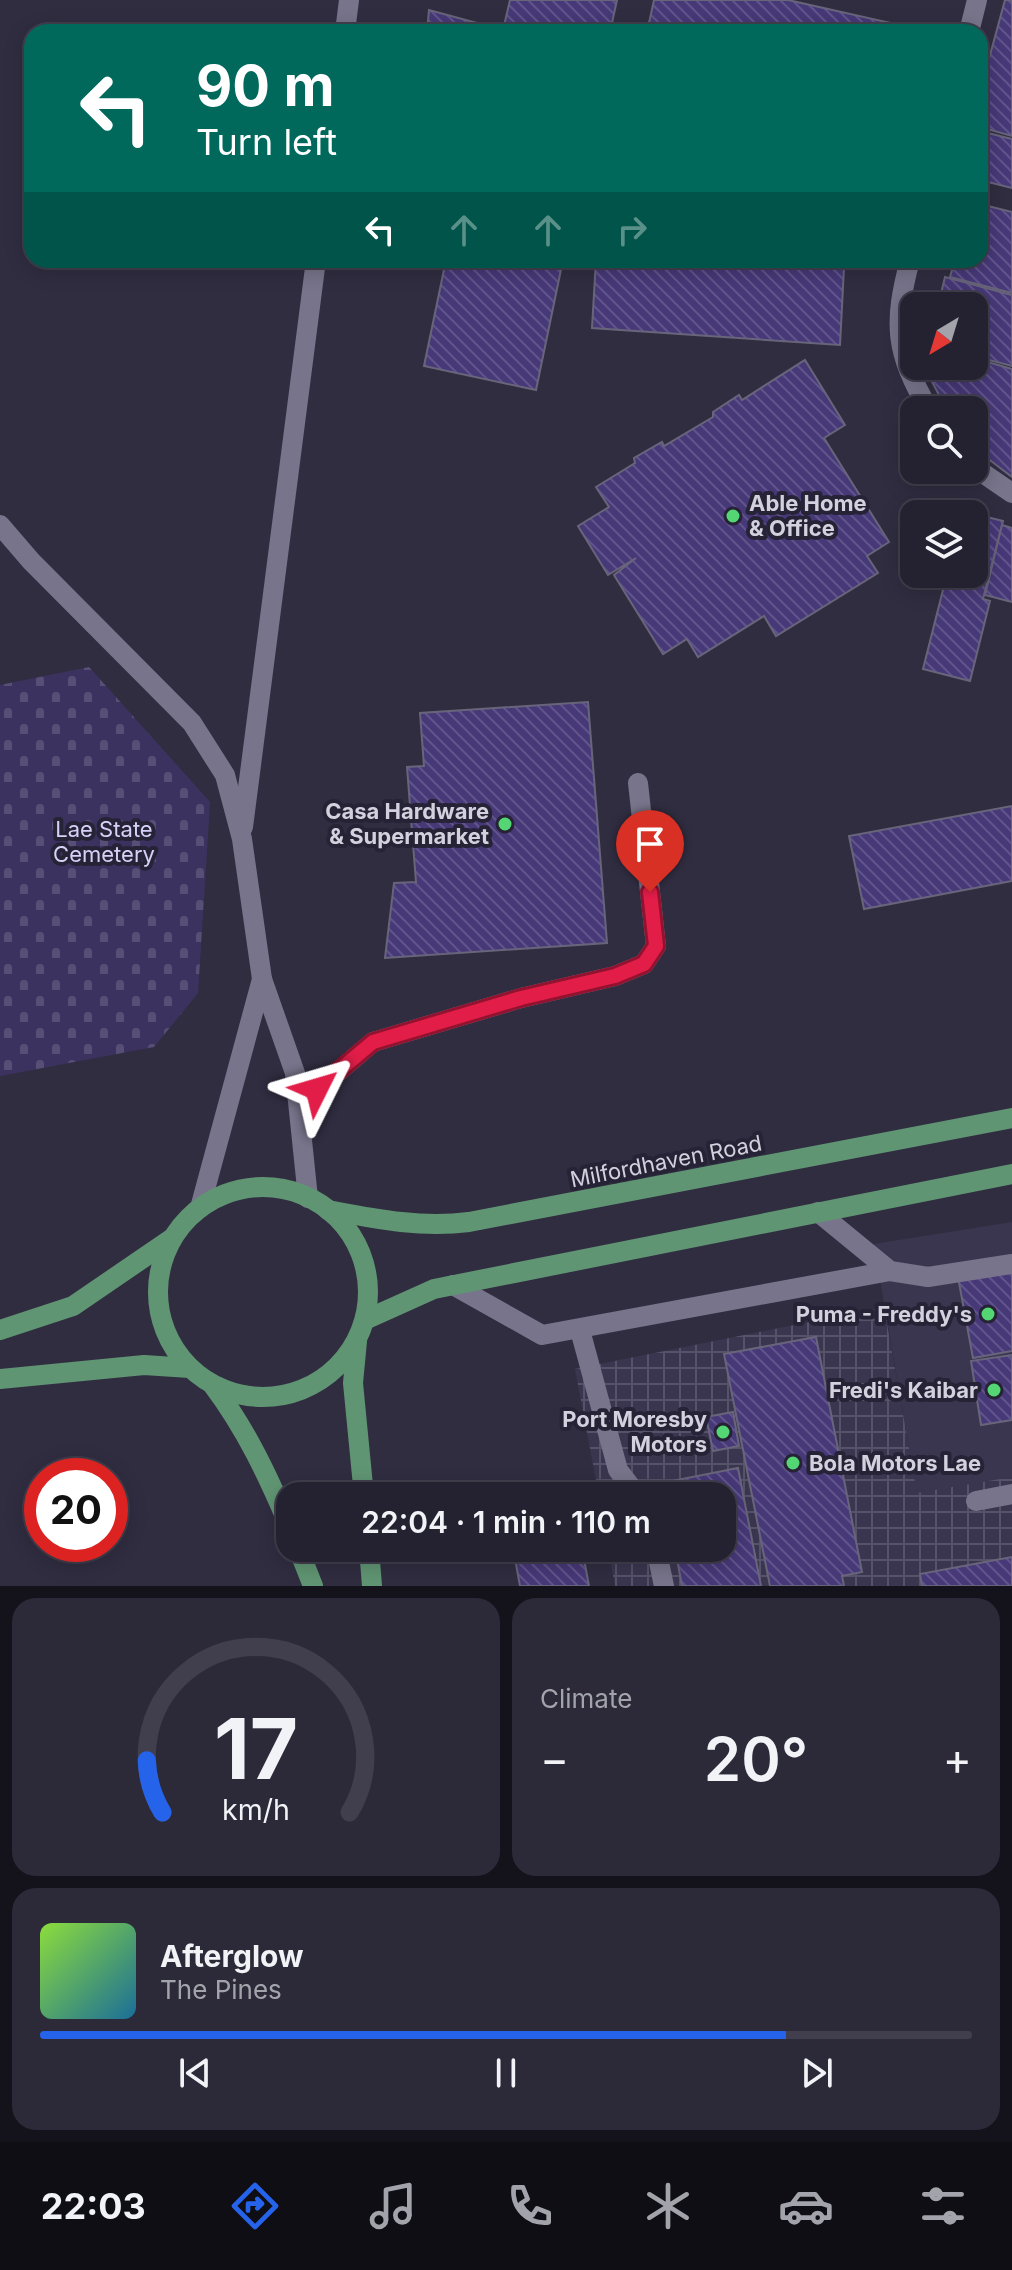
<!DOCTYPE html>
<meta charset="utf-8">
<style>
body{margin:0;font-family:Inter,sans-serif;background:#2c2a39;color:#f1f3f6;height:100vh;display:flex;flex-direction:column;font-size:30px;white-space:nowrap}
*{box-sizing:border-box;margin:0}
p{font-size:26px;color:#a3a4ab}
.icon{flex:none;width:44px;height:44px;fill:none;stroke:currentColor;stroke-width:2;stroke-linecap:round;stroke-linejoin:round}
.map{position:relative;height:1586px;overflow:hidden}
.drawer{display:flex;flex-direction:column;gap:12px;padding:12px;background:#14131b;flex:1}
.drawer>*{flex:none}
.hud{position:absolute;left:24px;top:24px;width:964px;height:244px;border-radius:24px;box-shadow:0 4px 20px #0003,0 0 0 2px #413f4d;background:#00695c;color:#fff;overflow:hidden}
.needle{width:52px;rotate:218deg}
.controls{position:absolute;left:900px;top:292px;display:grid;gap:16px}
.controls a{display:grid;place-items:center;width:88px;height:88px;border-radius:16px;background:#242231;box-shadow:0 4px 20px #0003,0 0 0 2px #413f4d;font-size:40px}
.speed{position:absolute;left:24px;top:1458px;display:flex;gap:16px;font-size:40px;font-weight:700;text-align:center}
.speed>*{display:grid;place-content:center;width:104px;height:104px;border-radius:50%;background:#242231;box-shadow:0 4px 20px #0003,0 0 0 2px #413f4d;line-height:1}
.speed .limit{border:12px solid #d22;background:#fff;color:#111}
.pin{position:absolute;display:grid;place-items:center;width:68px;height:68px;color:#fff;margin:-82px -34px;border-radius:50% 50% 50% 0;rotate:-45deg;box-shadow:0 0 8px #0007}
.pin .icon{rotate:45deg}
.me{position:absolute;width:88px;margin:-44px;rotate:50deg;stroke-linejoin:round;filter:drop-shadow(0 0 6px #0008)}
.turn{display:flex;align-items:center;gap:28px;height:168px;padding:0 40px;font-size:36px}
.turn .icon{width:104px;height:104px;stroke-width:2.5}
.turn b{display:block;font-size:56px;line-height:68px}
.lanes{display:flex;align-items:center;height:76px;padding:0 40px;background:#0003;justify-content:center;gap:40px;direction:ltr}
.lanes .off{opacity:.35}
.big{font-size:60px;font-weight:600;line-height:1.1}
.drawer .widget{flex:1;display:flex;flex-direction:column;justify-content:center;gap:12px;min-width:0;padding:0 28px;border-radius:24px;background:#2c2a39}
.drawer .dial{align-items:center;gap:0}
.dial svg{height:208px;overflow:visible;fill:none;stroke:#413f4d;stroke-width:7;stroke-linecap:round;text-anchor:middle}
.dial text{fill:#f1f3f6;stroke:none}
.song{display:flex;align-items:center;gap:24px}
.cover{width:96px;height:96px;border-radius:12px;background:linear-gradient(135deg,hsl(90 70% 55%),hsl(200 70% 35%))}
.played{height:8px;border-radius:4px;background:linear-gradient(90deg,#2563eb 80%,#413f4d 80%)}
.keys{display:flex;justify-content:space-around;direction:ltr}
.heat{display:flex;justify-content:space-between;align-items:center;font-size:44px;direction:ltr}
.drawer .tiles{flex:1;display:grid;gap:12px;grid-template-columns:1fr 1fr}
.widget:last-child{grid-column:span 2}
.trip{position:absolute;left:276px;top:1482px;width:460px;height:80px;border-radius:24px;background:#242231;box-shadow:0 4px 20px #0003,0 0 0 2px #413f4d;font-weight:600;line-height:80px;text-align:center}
.tabs{display:flex;height:128px;justify-content:space-around;align-items:center;background:#0e0e14;color:#a3a4ab}
.tabs .icon{width:56px;height:56px}
.tabs .on{color:#2563eb}
.tabs b{font-size:36px;color:#f1f3f6}
.map>svg:first-child{display:block}
.built{fill:#3b3650}
.industrial{fill:url(#industrial-grid)}
.cemetery{fill:url(#cemetery-stones)}
.building{fill:url(#building-back-hatch);stroke:#68657b;stroke-width:2}
.lines{fill:none;stroke-linecap:round;stroke-linejoin:round}
.minor{stroke:#78748b;stroke-width:20}
.major{stroke:#609573;stroke-width:20}
.route-casing{stroke:#92132f;stroke-width:20}
.route{stroke:#e11d48;stroke-width:14}
.poi-dot{fill:#53d673;stroke:#272336;stroke-width:3}
.labels{text-anchor:middle;stroke-width:8;stroke-linejoin:round;paint-order:stroke}
.poi-label{font-size:22px;font-weight:bold;fill:#d3d1de;stroke:#272336;text-anchor:end}
.park-label{font-size:22px;fill:#d6d1f8;stroke:#272336}
.street-label{font-size:22px;fill:#d3d1de;stroke:#272336}
</style>
<div class="map">
<svg width="1012" height="1586" viewBox="0 0 1012 1586">
<defs>
<pattern id="industrial-grid" width="8" height="8" patternUnits="userSpaceOnUse" patternTransform="scale(2)"><rect width="8" height="8" fill="#3b3650"/><path d="M0 4h8M4 0v8" fill="none" stroke="#565269"/></pattern>
<pattern id="cemetery-stones" width="16" height="16" patternUnits="userSpaceOnUse" patternTransform="scale(2)"><rect width="16" height="16" fill="#3c3260"/><path d="M2 7V4a2 2 0 0 1 4 0v3zM10 15v-3a2 2 0 0 1 4 0v3z" fill="#574f76"/></pattern>
<pattern id="building-back-hatch" width="6" height="6" patternUnits="userSpaceOnUse" patternTransform="scale(2)"><rect width="6" height="6" fill="#473878"/><path d="M-1 5l2 2M0 0l6 6M5-1l2 2" fill="none" stroke="#61548b"/></pattern>
</defs>
<rect width="100%" height="100%" fill="#302d41"/>
<polygon class="built" points="1012,1222 1012,1477 917,1494 874,1244"/>
<polygon class="industrial" points="884,1307 917,1493 1012,1477 1012,1586 615,1586 608,1548 722,1548 722,1496 599,1496 575,1369"/>
<polygon class="cemetery" points="89,667 210,802 198,993 154,1047 0,1076 0,685"/>
<g class="building">
<polygon points="510,0 617,0 610,32 427,32 429,10 503,30"/>
<polygon points="654,0 788,0 904,26 903,32 647,32"/>
<polygon points="1005,0 1012,0 1012,136 980,127 980,92"/>
<polygon points="980,131 1012,139 1012,188 980,180"/>
<polygon points="980,204 1012,212 1012,293 950,277 955,260 980,260"/>
<polygon points="446,260 563,260 536,390 424,366"/>
<polygon points="596,260 724,260 844,268 840,345 592,328"/>
<polygon points="945,277 1012,295 1012,366 974,356 974,306 938,306"/>
<polygon points="974,358 1012,369 1012,477 974,448 974,410 947,410 931,380 935,366 974,366"/>
<polygon points="805,360 845,425 824,438 889,542 867,556 878,573 776,636 764,616 698,657 687,639 663,654 614,575 636,558 608,575 578,526 609,507 596,487 635,463 634,458 662,442 664,446 713,417 713,412 739,395 742,400"/>
<polygon points="963,511 1003,521 983,599 990,601 970,681 923,669 947,574 974,574 974,514 962,514"/>
<polygon points="1002,525 1012,528 1012,602 985,595"/>
<polygon points="588,702 607,943 385,958 394,883 416,882 407,767 424,766 420,713"/>
<polygon points="1012,806 1012,881 864,909 849,836"/>
<polygon points="1012,1267 1012,1351 973,1358 958,1277"/>
<polygon points="816,1337 862,1572 842,1576 844,1586 770,1586 724,1354"/>
<polygon points="1012,1355 1012,1420 981,1425 971,1361"/>
<polygon points="733,1412 739,1446 713,1451 706,1417"/>
<polygon points="738,1468 761,1586 682,1586 675,1548 722,1548 722,1496 664,1496 662,1483"/>
<polygon points="570,1481 572,1496 504,1496 503,1493"/>
<polygon points="513,1548 582,1548 589,1586 520,1586"/>
<polygon points="1012,1557 1012,1586 922,1586 920,1574"/>
</g>
<g class="lines">
<g class="minor">
<polyline points="345,32 349,0"/>
<polyline points="969,32 977,0"/>
<path d="M910,260C893,324 895,352 929,410"/>
<polyline points="974,467 1012,493"/>
<polyline points="0,525 31,561 192,723 225,775 242,839 262,979 295,1073 308,1198"/>
<polyline points="243,827 316,260"/>
<polyline points="299,1105 373,1042 521,998 615,976 644,964 656,946 638,783"/>
<polyline points="200,1208 262,979"/>
<polyline points="818,1212 890,1271 928,1277 1012,1264"/>
<polyline points="453,1285 542,1335 890,1271"/>
<polyline points="580,1330 618,1470 638,1496"/>
<polyline points="976,1501 1012,1494"/>
<polyline points="656,1548 664,1586"/>
</g>
<g class="major">
<circle cx="263" cy="1292" r="105"/>
<path d="M328,1210C376,1219 420,1228 469,1222L1012,1118"/>
<polyline points="365,1320 434,1289 1012,1174"/>
<polyline points="0,1330 73,1306 171,1239"/>
<polyline points="357,1341 353,1383 364,1496"/>
<polyline points="0,1379 144,1365 190,1368"/>
<path d="M212,1384C246,1429 268,1476 290,1528"/>
<polyline points="298,1548 313,1586"/>
<polyline points="369,1548 372,1586"/>
</g>
</g>
<g class="lines">
<g class="route-casing">
<polyline id="route" points="317,1089 373,1042 521,998 615,976 644,964 656,946 650,892"/>
</g>
<use href="#route" class="route"/>
</g>
<g class="poi-dot">
<circle cx="733" cy="516" r="8"/>
<circle cx="505" cy="824" r="8"/>
<circle cx="988" cy="1314" r="8"/>
<circle cx="994" cy="1390" r="8"/>
<circle cx="723" cy="1432" r="8"/>
<circle cx="793" cy="1463" r="8"/>
</g>
<g class="labels">
<g class="poi-label">
<text x="749" y="511" text-anchor="start">Able Home<tspan x="749" dy="25">&amp; Office</tspan></text>
<text x="489" y="819">Casa Hardware<tspan x="489" dy="25">&amp; Supermarket</tspan></text>
<text x="972" y="1322">Puma - Freddy's</text>
<text x="978" y="1398">Fredi's Kaibar</text>
<text x="707" y="1427">Port Moresby<tspan x="707" dy="25">Motors</tspan></text>
<text x="809" y="1471" text-anchor="start">Bola Motors Lae</text>
</g>
<g class="park-label">
<text x="104" y="837">Lae State<tspan x="104" dy="25">Cemetery</tspan></text>
</g>
<g class="street-label">
<text transform="translate(666 1161) rotate(-11)" y="8">Milfordhaven Road</text>
</g>
</g>
</svg>
<div class="controls">
<a><svg class="needle" viewBox="-14 -14 28 28"><path d="M0-13l5 13h-10z" fill="#e53935"/><path d="M0 13l5-13h-10z" fill="#a3a4ab"/></svg></a>
<a><svg class="icon" aria-label="search" viewBox="0 0 24 24"><circle cx="10" cy="10" r="6"/><path d="M15 15l6 6"/></svg></a>
<a><svg class="icon" aria-label="layers" viewBox="0 0 24 24"><path d="M12 4l9 5-9 5-9-5zM3 14l9 5 9-5"/></svg></a>
</div>
<div class="speed"><div class="limit">20</div></div>
<div class="pin" style="left:650px;top:892px;background:#d93025"><svg class="icon" aria-label="arrive" viewBox="0 0 24 24"><path d="M6 21V4h12l-3 4 3 4H6"/></svg></div>
<svg class="me" style="left:317px;top:1089px" viewBox="-20 -20 40 40"><path d="M0-17L14 15 0 8-14 15z" fill="#e11d48" stroke="#fff" stroke-width="4"/></svg>
<div class="trip">22:04 · 1 min · 110 m</div>
<div class="hud">
<div class="turn"><svg class="icon" aria-label="left" viewBox="0 0 24 24"><path d="M17 20v-9H6M10 6l-5 5 5 5"/></svg><div><b>90 m</b>Turn left</div></div>
<div class="lanes"><svg class="icon" aria-label="left" viewBox="0 0 24 24"><path d="M17 20v-9H6M10 6l-5 5 5 5"/></svg><svg class="icon off" aria-label="ahead" viewBox="0 0 24 24"><path d="M12 20V5M6 11l6-6 6 6"/></svg><svg class="icon off" aria-label="ahead" viewBox="0 0 24 24"><path d="M12 20V5M6 11l6-6 6 6"/></svg><svg class="icon off" aria-label="right" viewBox="0 0 24 24"><path d="M7 20v-9h11M14 6l5 5-5 5"/></svg></div>
</div>
</div>
<section class="drawer">
<div class="tiles">
<div class="widget dial"><svg viewBox="0 0 100 80">
<path d="M14 69A42 42 0 1 1 86 69"/>
<path d="M14 69A42 42 0 0 1 8 49" stroke="#2563eb"/>
<text x="50" y="56" font-size="32" font-weight="700">17</text>
<text x="50" y="72" font-size="11">km/h</text>
</svg></div>
<div class="widget"><p>Climate</p>
<div class="heat"><a>−</a><b class="big">20°</b><a>+</a></div>
</div>
<div class="widget">
<div class="song"><i class="cover"></i><div><b>Afterglow</b><p>The Pines</p></div></div>
<div class="played"></div>
<div class="keys"><svg class="icon" aria-label="previous" viewBox="0 0 24 24"><path d="M18 5L8 12l10 7zM5 5v14"/></svg><svg class="icon" aria-label="pause" viewBox="0 0 24 24"><path d="M8 5v14M16 5v14"/></svg><svg class="icon" aria-label="next" viewBox="0 0 24 24"><path d="M6 5l10 7-10 7zM19 5v14"/></svg></div>
</div>
</div>
</section>
<nav class="tabs">
<b>22:03</b>
<svg class="icon on" aria-label="directions" viewBox="0 0 24 24"><path d="M12 3l9 9-9 9-9-9zM9 14v-3h6M13 9l2 2-2 2"/></svg>
<svg class="icon" aria-label="music" viewBox="0 0 24 24"><path d="M9 18V5l10-2v13"/><circle cx="6" cy="18" r="3"/><circle cx="16" cy="16" r="3"/></svg>
<svg class="icon" aria-label="phone" viewBox="0 0 24 24"><path d="M5 4h4l2 5-3 2q2 4 5 5l2-3 5 2v4C11 20 4 13 5 4z"/></svg>
<svg class="icon" aria-label="climate" viewBox="0 0 24 24"><path d="M12 3v18M4 7l16 10M4 17L20 7"/></svg>
<svg class="icon" aria-label="car" viewBox="0 0 24 24"><path d="M5 17H2v-5l4-1 3-4h7l3 4 3 1v5h-3M9 17h6M6 11h13"/><circle cx="7" cy="17" r="2"/><circle cx="17" cy="17" r="2"/></svg>
<svg class="icon" aria-label="filters" viewBox="0 0 24 24"><path d="M4 7h16M4 17h16"/><circle cx="9" cy="7" r="2"/><circle cx="15" cy="17" r="2"/></svg>
</nav>
